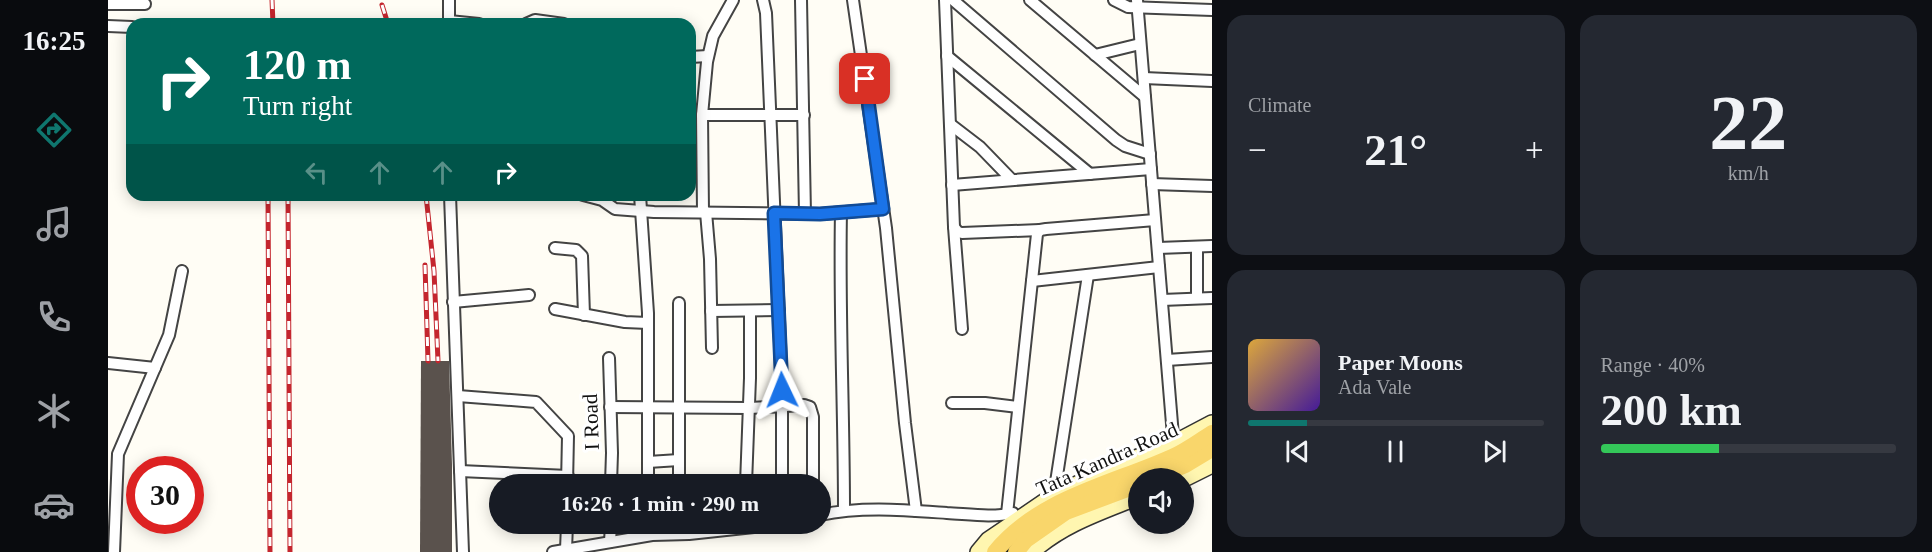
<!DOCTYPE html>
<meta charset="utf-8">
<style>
body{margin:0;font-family:Georgia,serif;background:#242831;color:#f1f3f6;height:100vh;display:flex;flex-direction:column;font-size:22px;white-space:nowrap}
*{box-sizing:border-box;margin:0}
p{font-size:20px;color:#9ea1a6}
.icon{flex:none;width:33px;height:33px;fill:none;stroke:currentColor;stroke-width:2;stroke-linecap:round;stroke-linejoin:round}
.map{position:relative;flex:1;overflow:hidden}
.side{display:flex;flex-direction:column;gap:15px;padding:15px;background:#0d0f14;width:720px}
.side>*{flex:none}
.guide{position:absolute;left:18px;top:18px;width:570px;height:183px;border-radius:18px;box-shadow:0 3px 15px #0003;background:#00695c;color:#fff;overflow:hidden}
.controls{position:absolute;left:1020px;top:468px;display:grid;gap:12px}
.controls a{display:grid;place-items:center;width:66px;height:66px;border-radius:50%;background:#171b24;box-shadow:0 3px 15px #0003;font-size:30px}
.speed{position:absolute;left:18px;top:456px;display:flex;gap:12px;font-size:30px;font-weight:700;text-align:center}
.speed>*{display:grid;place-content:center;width:78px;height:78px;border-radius:50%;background:#171b24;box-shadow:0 3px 15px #0003;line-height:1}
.speed .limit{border:9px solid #d22;background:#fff;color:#111}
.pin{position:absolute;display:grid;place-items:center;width:51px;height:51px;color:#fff;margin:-26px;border-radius:12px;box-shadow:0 3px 9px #0006}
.me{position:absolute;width:66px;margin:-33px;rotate:358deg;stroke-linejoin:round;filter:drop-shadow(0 0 4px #0008)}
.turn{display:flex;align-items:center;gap:21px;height:126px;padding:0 18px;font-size:27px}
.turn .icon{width:78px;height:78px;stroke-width:2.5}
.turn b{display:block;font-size:42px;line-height:51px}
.lanes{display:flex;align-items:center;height:57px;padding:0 18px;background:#0003;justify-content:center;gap:30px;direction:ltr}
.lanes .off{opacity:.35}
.big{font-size:45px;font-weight:600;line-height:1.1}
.side .tile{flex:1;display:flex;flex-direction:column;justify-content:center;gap:9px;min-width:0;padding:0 21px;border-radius:18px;background:#242831}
.side .dial{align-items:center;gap:0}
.dial b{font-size:78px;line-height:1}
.song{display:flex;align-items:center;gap:18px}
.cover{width:72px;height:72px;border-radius:9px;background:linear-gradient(135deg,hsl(40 70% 55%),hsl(260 70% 35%))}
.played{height:6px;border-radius:3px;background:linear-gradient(90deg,#0f766e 20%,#363941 20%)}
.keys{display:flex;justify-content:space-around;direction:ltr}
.heat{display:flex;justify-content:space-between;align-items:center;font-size:33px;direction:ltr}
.charge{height:9px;border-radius:4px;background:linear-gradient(90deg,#34c759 40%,#363941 0)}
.side .tiles{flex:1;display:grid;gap:15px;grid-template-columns:repeat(2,1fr)}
.trip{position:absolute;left:381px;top:474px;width:342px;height:60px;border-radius:30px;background:#171b24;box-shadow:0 3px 15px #0003;font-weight:600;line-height:60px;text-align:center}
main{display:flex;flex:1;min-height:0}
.tabs{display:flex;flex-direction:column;width:108px;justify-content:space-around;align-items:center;background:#090b0e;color:#9ea1a6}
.tabs .icon{width:42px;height:42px}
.tabs .active{color:#0f766e}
.tabs b{font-size:27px;color:#f1f3f6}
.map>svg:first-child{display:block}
.building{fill:#5a524d}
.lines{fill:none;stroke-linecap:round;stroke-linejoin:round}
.street-casing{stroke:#444;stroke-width:14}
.secondary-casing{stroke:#333;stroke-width:18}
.primary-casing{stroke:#222;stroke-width:20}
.street{stroke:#fff;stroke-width:10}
.secondary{stroke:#fff6b0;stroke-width:15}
.primary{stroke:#f9d66b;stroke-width:16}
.rail-casing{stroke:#c4262e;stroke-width:5}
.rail{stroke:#fff;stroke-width:3;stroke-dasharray:9;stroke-linecap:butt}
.route-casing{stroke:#114b97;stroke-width:15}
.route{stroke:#1a73e8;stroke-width:10}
.labels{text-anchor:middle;stroke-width:6;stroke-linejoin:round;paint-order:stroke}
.street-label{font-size:21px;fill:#111;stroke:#fff}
</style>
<main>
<nav class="tabs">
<b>16:25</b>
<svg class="icon active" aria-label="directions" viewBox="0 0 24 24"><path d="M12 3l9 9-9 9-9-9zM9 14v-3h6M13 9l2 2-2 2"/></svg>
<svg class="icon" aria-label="music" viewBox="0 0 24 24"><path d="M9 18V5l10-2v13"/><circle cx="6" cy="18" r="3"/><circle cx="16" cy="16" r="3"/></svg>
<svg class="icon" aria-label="phone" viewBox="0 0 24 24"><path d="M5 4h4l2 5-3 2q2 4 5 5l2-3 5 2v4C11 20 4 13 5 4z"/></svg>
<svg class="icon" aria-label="climate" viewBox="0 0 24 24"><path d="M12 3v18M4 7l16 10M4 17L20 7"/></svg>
<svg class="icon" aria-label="car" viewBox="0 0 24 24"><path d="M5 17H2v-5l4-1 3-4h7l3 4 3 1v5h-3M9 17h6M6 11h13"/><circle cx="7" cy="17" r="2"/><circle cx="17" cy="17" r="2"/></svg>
</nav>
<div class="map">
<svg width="1104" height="552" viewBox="0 0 1104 552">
<rect width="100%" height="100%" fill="#fffdf5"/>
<polygon class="building" points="313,361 341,361 344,465 344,552 312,552"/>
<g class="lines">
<g class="street-casing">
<g id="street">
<polyline points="341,0 341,24"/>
<polyline points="655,0 658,13 674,390 674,484"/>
<polyline points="693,0 697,214"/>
<polyline points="745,0 778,228 797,423 808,511"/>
<polyline points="837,0 846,227 850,232 854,233 932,230"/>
<polyline points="845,0 1008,140 1017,146 1042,154"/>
<polyline points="922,0 1037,97"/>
<polyline points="1006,0 1020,7 1104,10"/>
<polyline points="1029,0 1066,448"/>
<polyline points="0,4 37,4"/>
<polyline points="341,21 371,24"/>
<polyline points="418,24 427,20 456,24"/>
<polyline points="0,26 24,27"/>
<polyline points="987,55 1032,44"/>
<polyline points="839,56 982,174"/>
<polyline points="582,57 600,56"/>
<polyline points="1036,78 1104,81"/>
<polyline points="594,115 696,115"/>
<polyline points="842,124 872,147 904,180"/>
<polyline points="1044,184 1104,186"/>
<polyline points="844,185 1043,169"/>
<polyline points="342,195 355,552"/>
<polyline points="475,195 494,200 507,209 546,212 712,214 775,209"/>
<polyline points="532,195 540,313 540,484"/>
<polyline points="595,212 594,115 599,62 605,36 625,0"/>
<polyline points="598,212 602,259 604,348"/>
<path d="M733,212C731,312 736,411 736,510"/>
<polyline points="846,227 854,329"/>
<polyline points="447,248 468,250 474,256 476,315"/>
<polyline points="1050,248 1104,246"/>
<polyline points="924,281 1051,267"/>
<polyline points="1089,298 1089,247"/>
<polyline points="1054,300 1104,298"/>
<polyline points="345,302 421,295"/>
<polyline points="447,309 517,322 540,323"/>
<polyline points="603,311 671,310"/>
<polyline points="501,358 504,453 503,484"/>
<polyline points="1059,360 1104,357"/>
<polyline points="0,363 47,368"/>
<polyline points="350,396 428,402 460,436 459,484"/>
<polyline points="844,403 877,403 910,407"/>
<polyline points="502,407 641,408 696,405 702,407 705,417 705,484"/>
<polyline points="540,462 571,460"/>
<polyline points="352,471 460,476"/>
<polyline points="571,484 571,303"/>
<polyline points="638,484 642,378 642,312"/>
<polyline points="946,495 980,275"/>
<polyline points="899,514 929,234 932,230 938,229 1047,220"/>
<path d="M712,515C754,506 797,510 839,513C860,514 884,518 905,513"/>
<polyline points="502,542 503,524"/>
<polyline points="458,550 459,524"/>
<polyline points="6,552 10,454 61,335 74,271"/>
<polyline points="445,552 544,535 581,534 673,524"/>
</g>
</g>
<g class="secondary-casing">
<g id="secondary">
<polyline points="1076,479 1104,465"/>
<polyline points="870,552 880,540 946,495 1002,468 1066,443 1104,423"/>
<path d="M924,552C955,524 993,512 1030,497"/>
</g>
</g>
<g class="primary-casing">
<g id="primary">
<polyline points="1046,478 1077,465 1104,449"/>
<path d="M887,552C931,498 1004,484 1064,457C1078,451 1091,441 1104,433"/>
<polyline points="908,552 918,540 958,512 1030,485"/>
</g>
</g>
<use href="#street" class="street"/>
<use href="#secondary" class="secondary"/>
<use href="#primary" class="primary"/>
<g class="rail-casing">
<g id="rail">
<polyline points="164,0 165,24"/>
<polyline points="274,5 280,24"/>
<polyline points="160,195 162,552"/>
<polyline points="180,195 182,552"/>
<polyline points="318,195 326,271 330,361"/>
<polyline points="317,265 320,361"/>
</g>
</g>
<use href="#rail" class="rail"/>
</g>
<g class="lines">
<g class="route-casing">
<polyline id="route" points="674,390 666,213 712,214 775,209 757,79"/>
</g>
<use href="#route" class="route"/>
</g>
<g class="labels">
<g class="street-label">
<text transform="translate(483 422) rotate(-92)" y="7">I Road</text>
<text transform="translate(999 459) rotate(-24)" y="7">Tata Kandra Road</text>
</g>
</g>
</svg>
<div class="controls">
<a><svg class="icon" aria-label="sound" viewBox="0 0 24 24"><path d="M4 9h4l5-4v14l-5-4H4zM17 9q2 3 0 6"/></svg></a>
</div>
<div class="speed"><div class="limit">30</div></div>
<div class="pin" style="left:757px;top:79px;background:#d93025"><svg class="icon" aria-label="arrive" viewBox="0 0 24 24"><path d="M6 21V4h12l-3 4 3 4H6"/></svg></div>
<svg class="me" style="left:674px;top:390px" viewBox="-20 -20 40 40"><path d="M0-17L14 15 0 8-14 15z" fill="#1a73e8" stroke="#fff" stroke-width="4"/></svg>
<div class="trip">16:26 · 1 min · 290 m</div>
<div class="guide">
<div class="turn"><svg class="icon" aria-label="right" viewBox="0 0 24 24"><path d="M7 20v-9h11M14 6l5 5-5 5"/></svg><div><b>120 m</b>Turn right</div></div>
<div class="lanes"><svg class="icon off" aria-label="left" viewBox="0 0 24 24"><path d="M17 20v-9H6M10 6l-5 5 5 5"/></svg><svg class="icon off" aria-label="ahead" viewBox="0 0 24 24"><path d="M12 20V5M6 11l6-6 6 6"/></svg><svg class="icon off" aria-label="ahead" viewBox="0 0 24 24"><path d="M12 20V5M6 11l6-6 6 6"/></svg><svg class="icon" aria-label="right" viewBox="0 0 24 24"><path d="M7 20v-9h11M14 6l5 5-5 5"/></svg></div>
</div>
</div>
<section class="side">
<div class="tiles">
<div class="tile"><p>Climate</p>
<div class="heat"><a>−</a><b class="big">21°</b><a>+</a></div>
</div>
<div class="tile dial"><b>22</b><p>km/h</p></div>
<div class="tile">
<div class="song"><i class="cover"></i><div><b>Paper Moons</b><p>Ada Vale</p></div></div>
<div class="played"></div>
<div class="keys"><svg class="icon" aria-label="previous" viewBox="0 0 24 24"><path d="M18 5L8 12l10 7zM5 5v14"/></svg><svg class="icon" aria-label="pause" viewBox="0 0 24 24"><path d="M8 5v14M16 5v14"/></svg><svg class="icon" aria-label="next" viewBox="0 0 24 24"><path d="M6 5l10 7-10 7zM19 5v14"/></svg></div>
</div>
<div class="tile"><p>Range · 40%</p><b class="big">200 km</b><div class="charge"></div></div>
</div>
</section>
</main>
